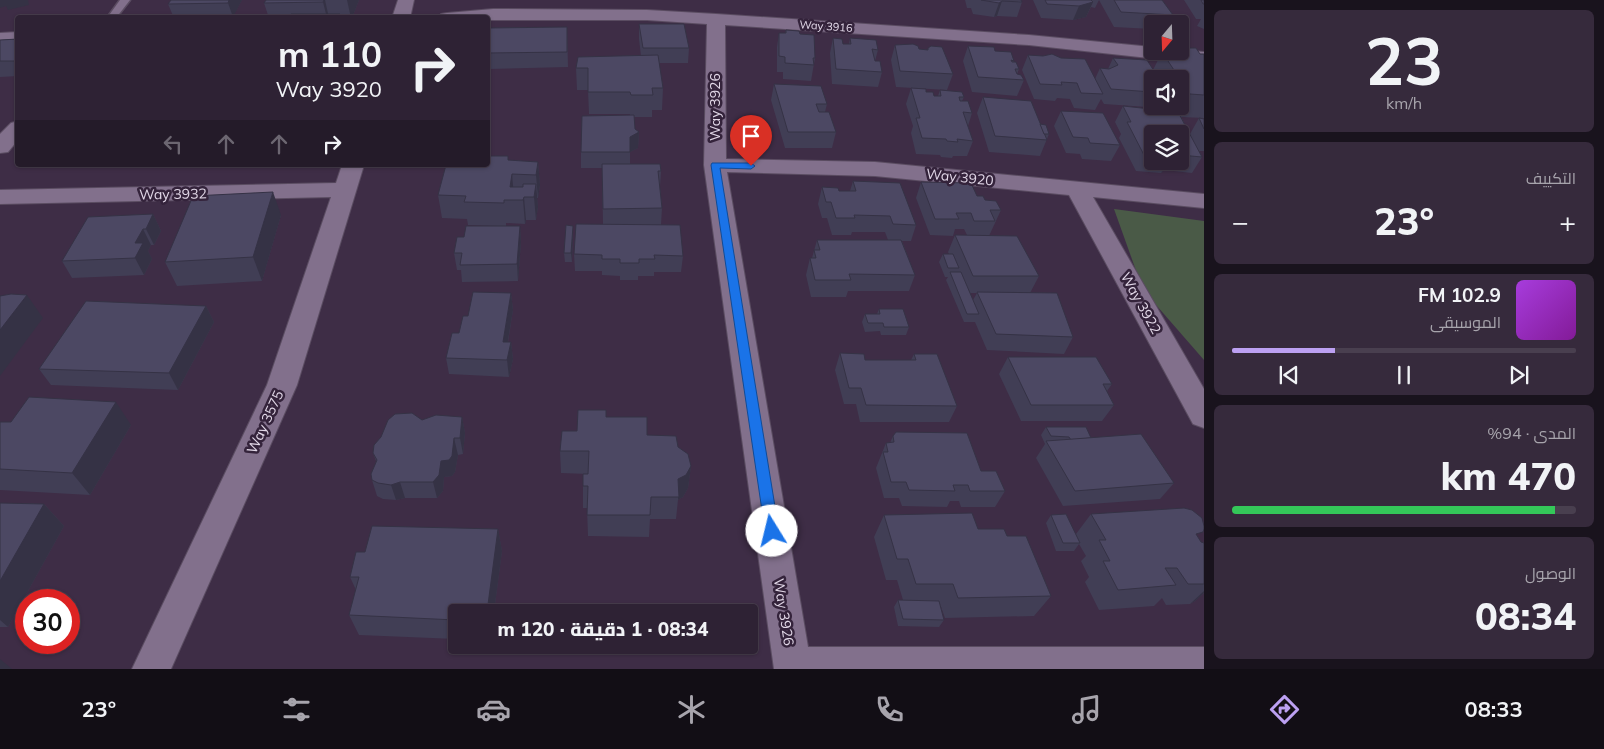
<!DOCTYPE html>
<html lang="ar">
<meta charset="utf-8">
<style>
body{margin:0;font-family:Mulish,Cairo,sans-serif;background:#362a3c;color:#f1f3f6;direction:rtl;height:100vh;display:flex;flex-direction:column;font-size:19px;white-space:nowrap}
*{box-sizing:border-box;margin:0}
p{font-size:16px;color:#a7a4ac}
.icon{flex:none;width:28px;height:28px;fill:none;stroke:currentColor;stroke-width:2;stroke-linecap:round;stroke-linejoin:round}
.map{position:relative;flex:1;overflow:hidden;direction:ltr}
.drawer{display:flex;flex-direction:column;gap:10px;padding:10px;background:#19131d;width:400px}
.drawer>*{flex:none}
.hud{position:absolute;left:15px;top:15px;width:475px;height:152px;border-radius:5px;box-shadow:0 1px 4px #0004,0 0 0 1px #493f4f;direction:rtl;background:#2e2234;color:#f1f3f6;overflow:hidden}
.needle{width:32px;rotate:199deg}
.tools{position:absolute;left:1144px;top:15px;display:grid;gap:10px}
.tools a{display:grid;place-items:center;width:45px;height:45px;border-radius:5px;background:#2e2234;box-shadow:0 1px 4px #0004,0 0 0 1px #493f4f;font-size:25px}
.speed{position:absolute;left:15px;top:589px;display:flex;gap:10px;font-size:25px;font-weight:700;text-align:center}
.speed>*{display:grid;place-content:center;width:65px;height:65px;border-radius:50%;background:#2e2234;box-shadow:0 1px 4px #0004,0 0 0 1px #493f4f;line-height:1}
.speed .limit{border:8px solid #d22;background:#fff;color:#111}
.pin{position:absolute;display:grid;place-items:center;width:42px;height:42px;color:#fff;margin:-51px -21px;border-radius:50% 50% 50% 0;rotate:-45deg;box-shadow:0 0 5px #0007}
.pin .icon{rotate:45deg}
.me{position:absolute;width:55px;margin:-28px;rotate:351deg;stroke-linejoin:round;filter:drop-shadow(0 0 4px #0008)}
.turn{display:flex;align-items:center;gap:18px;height:105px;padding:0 25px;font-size:22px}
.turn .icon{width:65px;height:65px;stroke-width:2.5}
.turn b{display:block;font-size:35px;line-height:42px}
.lanes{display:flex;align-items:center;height:48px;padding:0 25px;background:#0003;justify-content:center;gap:25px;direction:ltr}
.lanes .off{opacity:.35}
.big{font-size:38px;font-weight:800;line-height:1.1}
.drawer .card{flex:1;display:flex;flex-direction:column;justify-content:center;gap:8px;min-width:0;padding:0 18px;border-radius:8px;background:#362a3c}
.drawer .dial{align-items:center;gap:0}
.dial b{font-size:65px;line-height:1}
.song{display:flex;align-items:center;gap:15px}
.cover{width:60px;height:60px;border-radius:8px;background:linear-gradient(135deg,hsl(280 70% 55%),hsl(290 70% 35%))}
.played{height:5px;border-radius:2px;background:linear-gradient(90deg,#bca0f2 30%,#493f4f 30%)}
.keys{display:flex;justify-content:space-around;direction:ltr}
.heat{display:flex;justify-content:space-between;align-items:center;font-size:28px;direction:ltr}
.charge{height:8px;border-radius:4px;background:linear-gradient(90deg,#34c759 94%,#493f4f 0)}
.trip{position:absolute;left:448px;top:604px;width:310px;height:50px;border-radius:5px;background:#2e2234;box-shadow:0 1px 4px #0004,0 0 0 1px #493f4f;font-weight:800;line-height:50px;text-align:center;direction:rtl}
.dock{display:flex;height:80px;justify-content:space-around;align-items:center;background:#120e15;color:#a7a4ac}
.dock .icon{width:35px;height:35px}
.dock .current{color:#bca0f2}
.dock b{font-size:22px;color:#f1f3f6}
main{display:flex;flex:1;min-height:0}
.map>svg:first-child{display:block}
.green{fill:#4a5a47}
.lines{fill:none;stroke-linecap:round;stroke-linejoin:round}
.lane-casing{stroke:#5a4c61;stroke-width:3}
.street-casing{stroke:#5a4c61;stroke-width:2}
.lane{fill:#82708c;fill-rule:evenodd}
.street{fill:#82708c;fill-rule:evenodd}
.wall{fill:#413e55;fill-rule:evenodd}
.shaded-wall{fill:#353245}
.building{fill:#4c4863;stroke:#353245}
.route{fill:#1a73e8;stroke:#114b97}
.labels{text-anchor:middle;stroke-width:5;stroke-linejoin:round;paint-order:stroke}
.far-street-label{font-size:11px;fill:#e2d8e8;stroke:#34233b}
.street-label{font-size:14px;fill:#e2d8e8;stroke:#34233b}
</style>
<main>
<section class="drawer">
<div class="card dial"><b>23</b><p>km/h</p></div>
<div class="card"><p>التكييف</p>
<div class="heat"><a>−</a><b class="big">23°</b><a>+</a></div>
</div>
<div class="card">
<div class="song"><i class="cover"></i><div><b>102.9 FM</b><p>الموسيقى</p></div></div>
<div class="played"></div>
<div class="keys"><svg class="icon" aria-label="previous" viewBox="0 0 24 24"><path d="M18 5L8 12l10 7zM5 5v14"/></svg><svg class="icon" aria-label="pause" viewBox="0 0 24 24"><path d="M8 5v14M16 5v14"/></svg><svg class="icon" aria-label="next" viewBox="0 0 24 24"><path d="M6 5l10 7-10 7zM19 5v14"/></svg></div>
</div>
<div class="card"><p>المدى · 94%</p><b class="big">470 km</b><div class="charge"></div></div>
<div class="card"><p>الوصول</p><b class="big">08:34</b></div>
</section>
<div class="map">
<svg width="1204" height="669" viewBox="0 0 1204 669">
<rect width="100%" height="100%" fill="#3e2d46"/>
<polygon class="green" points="1114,209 1204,221 1204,360 1143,290"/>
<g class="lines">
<g class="lane-casing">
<polygon id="lane" points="120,0 130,0 116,18 107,18"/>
</g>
<g class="street-casing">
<g id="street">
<polygon points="398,0 414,0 410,18 392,18"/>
<polygon points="493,9 647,10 716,14 1029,35 1152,47 1152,51 1180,50 1204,52 1204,64 1029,45 725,25 726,159 875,162 1204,194 1204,208 1093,197 1204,389 1204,428 1193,424 1069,195 875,176 727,172 808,647 1204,647 1204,669 774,669 704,165 707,24 647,20 488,20 488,18 439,18 441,14 447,13"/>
<polygon points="18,32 18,42 0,43 0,33"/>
<polygon points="18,121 18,140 8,152 0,153 0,134 11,123"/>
<polygon points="342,165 364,165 297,385 171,669 132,669 267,385 331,197 0,204 0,190 336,183"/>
</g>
</g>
<use href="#lane" class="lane"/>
<use href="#street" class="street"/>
</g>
<g class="wall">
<polygon points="242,0 233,16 243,16 243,18 174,18 168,4"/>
<polygon points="266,0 359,0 352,18 269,18 264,3"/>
<polygon points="965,0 1021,0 1022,2 1017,17 997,16 994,17 973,14 971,8 967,8"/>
<polygon points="1033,0 1099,0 1095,8 1091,7 1086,17 1073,20 1041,18"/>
<polygon points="1099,0 1162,0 1173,15 1169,24 1152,24 1152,29 1114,27"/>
<polygon points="1184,0 1204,0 1204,29 1197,26 1201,19 1196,19"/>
<polygon points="639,24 689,48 688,63 659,63 663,88 662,110 652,110 652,117 634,117 635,129 639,132 638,148 630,152 630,164 661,171 660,187 662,208 661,225 683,256 681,272 654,272 654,276 638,276 638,280 620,280 620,276 602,275 602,271 575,271 574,254 603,224 602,168 581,168 581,152 630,115 630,114 589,114 588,90 577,90 576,68 641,56 639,39"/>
<polygon points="567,27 568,67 488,69 488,28"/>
<polygon points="786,30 800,34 815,58 811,81 783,79 783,72 777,72 777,47 779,33 785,33"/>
<polygon points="833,38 843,44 849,44 850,38 878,50 875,61 882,72 878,87 832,84 830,53"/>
<polygon points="18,39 18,76 0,77 0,40"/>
<polygon points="895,45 927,50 928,48 953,74 947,90 896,87 891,60"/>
<polygon points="968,46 995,51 1014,61 1014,62 1019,69 1017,74 1024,80 1017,96 972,92 963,61"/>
<path d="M1183,48L1200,54H1204V118L1181,117L1190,134L1199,118L1204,119V151H1199L1202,157L1192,173L1164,170L1161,173L1136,171L1119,138L1121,134L1115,122L1123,106L1174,112L1171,106H1180V79H1155L1152,75L1149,81L1152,87V97L1147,107L1104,104L1101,99L1095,110L1074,108L1070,99L1057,98L1055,101L1034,99L1022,70L1028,55L1095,79L1100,68L1108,69L1113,58L1153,70L1162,52L1180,53ZM1152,134H1180V161H1152Z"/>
<polygon points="774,84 827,104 825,112 836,132 832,148 785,148 771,100"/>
<polygon points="911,88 926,92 934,96 938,96 940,90 964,97 962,101 972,113 968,126 973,141 967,156 953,156 952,158 941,157 940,155 916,154 911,133 913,126 906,104"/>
<polygon points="983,97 1040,124 1049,134 1040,156 989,152 977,113"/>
<polygon points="1061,111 1120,145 1111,161 1082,159 1080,154 1066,153 1054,126"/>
<polygon points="509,160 538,162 540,185 538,198 537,198 538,207 536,220 526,220 525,224 506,223 506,226 520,226 521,242 518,281 462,282 461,270 457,270 454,253 464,237 497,226 468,225 467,219 442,218 438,195 477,166"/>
<polygon points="853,181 916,225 911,241 902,241 915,275 909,291 848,291 846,297 811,297 806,275 810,258 812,258 817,240 888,240 885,232 852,232 851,235 832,235 827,218 822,218 818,204 822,187 839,191 850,191"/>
<path d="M921,182L985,200L1001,210L989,236L1039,276L1030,293L1073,337L1064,354L987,350L975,322H964L946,280L948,277H945L939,262L943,254H949L948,252L955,235H967L964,229H955L953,236L930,235L916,198ZM970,293H977L973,300Z"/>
<polygon points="153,214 161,231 154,245 151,245 148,251 152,259 144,275 72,278 62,261"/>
<polygon points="281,215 262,281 177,286 165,262"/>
<polygon points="573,234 572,262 565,262 564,253"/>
<polygon points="511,293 513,310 508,342 511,342 513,359 509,377 449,374 446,358 468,316"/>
<polygon points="206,306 214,322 178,390 51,385 39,369"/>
<polygon points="879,309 909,327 906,335 881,335 880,331 865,332 862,322 865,314 877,314"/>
<polygon points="840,353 865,360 911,360 914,354 957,406 949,422 860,422 856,404 844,404 835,370"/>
<polygon points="1008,357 1112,384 1107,391 1114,405 1102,421 1021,421 999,374"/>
<polygon points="462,417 465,433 463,454 458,455 455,472 452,476 444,477 443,491 437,498 405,498 396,500 383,499 377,496 372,480 376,461 373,453 381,437 422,420"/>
<polygon points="606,417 647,435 678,447 691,466 688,488 683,497 678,500 676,519 650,519 649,537 588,536 587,508 583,508 583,486 588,474 561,473 560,451 577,431"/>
<polygon points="0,422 131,425 90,495 0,490"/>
<polygon points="1046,427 1091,438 1174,483 1160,499 1063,506 1036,458 1045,444 1041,435"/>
<polygon points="893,436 981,471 1005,491 995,507 961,507 959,501 950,501 947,507 902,506 899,498 884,498 876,468 886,443 890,443"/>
<polygon points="0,503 44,504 64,526 8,627 0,627"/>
<polygon points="1091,514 1198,537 1201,542 1204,543 1204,593 1195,601 1190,604 1166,605 1162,598 1154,606 1099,610 1085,582 1089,577 1081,561 1086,556 1079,544 1074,551 1056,551 1046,523 1051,515 1076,534"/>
<polygon points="884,515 978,529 1007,536 1051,596 1034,616 945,618 940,604 944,620 939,627 898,626 894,607 898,600 903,600 897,580 886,580 874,537"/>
<polygon points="498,529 502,551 494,612 456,612 456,639 359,635 349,615 356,590 350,577 365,552"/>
</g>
<g class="shaded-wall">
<polygon points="0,0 28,0 29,5 8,10 6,6 0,8"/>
<polygon points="229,0 242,0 233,17 228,3"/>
<polygon points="324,0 325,0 329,18 327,18 323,2"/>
<polygon points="347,0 359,0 352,18 351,18"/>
<polygon points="1002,1 997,16 994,17 999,3"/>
<polygon points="1093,2 1086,17 1073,20 1079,6"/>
<polygon points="639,132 638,148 630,152 630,137"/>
<polygon points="1168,161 1169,161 1164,170 1161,173"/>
<polygon points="538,162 540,185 538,198 536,175"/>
<polygon points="512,174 514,197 510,187"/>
<polygon points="536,184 538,207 536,220 534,197"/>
<polygon points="273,192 281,215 262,281 253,257"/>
<polygon points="524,197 526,220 525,224 523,200"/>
<polygon points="153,214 161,231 154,245 146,229"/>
<polygon points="520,226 521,242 518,281 517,264"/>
<polygon points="573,226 573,234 572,262 571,253"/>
<polygon points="143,229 151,245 148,251 152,259 144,275 135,258 135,243"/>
<polygon points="511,293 513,310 505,358 503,342"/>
<polygon points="27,295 43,318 0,376 0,330"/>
<polygon points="206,306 214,322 178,390 169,373"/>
<polygon points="511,342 513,359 509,377 507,360"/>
<polygon points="116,402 131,425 90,495 72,473"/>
<polygon points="462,417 465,433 463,454 460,438"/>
<polygon points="454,438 458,455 455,472 452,476 444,477 443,491 437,498 433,482 441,461"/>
<polygon points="691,466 688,488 683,497 678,500 678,479"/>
<polygon points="400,482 405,498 396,500 391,485"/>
<polygon points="44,504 64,526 8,627 0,620 0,581"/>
<polygon points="498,529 502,551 494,612 487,612"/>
<polygon points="1204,591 1204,593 1195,601 1190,604"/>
<polygon points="0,659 12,669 0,669"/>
</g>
<g class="building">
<polygon points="171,0 229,0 228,3 168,4"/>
<polygon points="266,0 324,0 323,2 264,3"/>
<polygon points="981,0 1021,0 1022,2 1002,1 999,3"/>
<polygon points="1045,0 1091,0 1093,2 1079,6 1047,4"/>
<polygon points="1114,0 1162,0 1173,15 1121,12"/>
<polygon points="1201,0 1204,0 1204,4 1203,4"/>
<polygon points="291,14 340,14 339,18 289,18"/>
<polygon points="243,16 242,18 183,18 184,17"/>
<polygon points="639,24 684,24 689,48 643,48"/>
<polygon points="567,27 567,52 488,53 488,28"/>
<polygon points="786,30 799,31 800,34 814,35 815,58 813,58 814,65 785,63 785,57 779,56 779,33 786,33"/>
<polygon points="833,38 842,39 843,44 851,44 850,38 876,40 878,50 872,49 875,61 880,61 882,72 836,69"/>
<polygon points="18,39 18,58 15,61 0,61 0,40"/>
<polygon points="913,44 918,46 919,49 928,50 928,48 931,46 942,47 953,74 900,71 895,45"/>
<polygon points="968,46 994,47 995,51 1011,52 1014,61 1011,60 1012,62 1016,62 1019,69 1015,69 1017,74 1021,75 1024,80 978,77"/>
<polygon points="1183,48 1196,48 1200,54 1204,54 1204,95 1190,94 1162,52 1188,54"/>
<polygon points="1052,54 1061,58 1085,59 1103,94 1081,93 1077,83 1061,82 1062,85 1040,84 1028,55 1043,56"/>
<polygon points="658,55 663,88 652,88 653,95 631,95 630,92 588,92 588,68 576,68 578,57"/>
<polygon points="1113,58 1147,60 1154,71 1149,71 1152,75 1145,75 1152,87 1152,92 1111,89 1100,68 1109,69 1118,65"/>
<polygon points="774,84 821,86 827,104 816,104 819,112 829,112 836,132 788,132"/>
<polygon points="911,88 926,89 926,92 933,92 934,96 941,96 940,90 962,92 964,97 959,97 960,101 968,101 972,113 963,112 973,141 957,139 958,142 947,141 946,139 922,138 916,118 920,118"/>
<polygon points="983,97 1031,101 1047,140 995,136"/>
<polygon points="1123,106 1178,112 1202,157 1180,155 1180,134 1152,134 1152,155 1144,155 1127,122 1131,122"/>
<polygon points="1061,111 1103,113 1120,145 1090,143 1088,138 1073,137"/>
<polygon points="634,115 635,129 639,132 630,137 630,152 581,152 582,116"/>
<polygon points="1199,118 1204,119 1204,129"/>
<polygon points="1040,124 1046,125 1049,134 1044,134"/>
<polygon points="488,156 508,156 508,160 538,162 536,175 512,174 510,187 523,187 523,184 536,184 534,197 524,197 523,200 504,200 504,203 464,202 466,196 438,195 446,165 477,166 477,165 488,165"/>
<polygon points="602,164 660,164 661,171 658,171 662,208 603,209"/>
<polygon points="853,181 900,183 916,225 893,224 890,216 854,215 855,218 836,218 831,202 826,202 822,187 838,188 839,191 856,191"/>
<polygon points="921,182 971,183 977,196 983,196 985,200 996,201 1001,210 990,210 995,221 974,221 971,213 956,213 959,219 935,219"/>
<polygon points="273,192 253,257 165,262 193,196"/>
<polygon points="153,214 146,229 143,229 135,243 143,243 135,258 62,261 88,217"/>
<polygon points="576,224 680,225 683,256 654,255 655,259 639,259 639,263 620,263 620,259 602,259 602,255 574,254"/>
<polygon points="566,225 573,226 571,253 564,253"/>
<polygon points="466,226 520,226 517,264 460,265 462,253 454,253 457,237 464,237"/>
<polygon points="955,235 1017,236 1039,276 973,276"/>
<polygon points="817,240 901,240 915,275 849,274 851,280 815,280 810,258 816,258 814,250 820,250"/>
<polygon points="943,254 953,254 959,268 948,268"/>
<polygon points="950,272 961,272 979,314 967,314"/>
<polygon points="473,292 511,293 503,342 511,342 507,360 446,358 452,333 459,333 463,316 468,316"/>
<polygon points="977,292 1057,293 1073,337 996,334"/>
<polygon points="11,294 27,295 0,330 0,296"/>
<polygon points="86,301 206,306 169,373 39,369"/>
<polygon points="879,309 903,309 909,327 884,327 883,323 868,323 865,314 880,314"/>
<polygon points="840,353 864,354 865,360 916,360 914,354 937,354 957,406 866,405 861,388 849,388"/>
<polygon points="1008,357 1096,357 1112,384 1103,384 1114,405 1031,405"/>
<polygon points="29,397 116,402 72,473 0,469 0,422 11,422"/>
<polygon points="578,410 606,410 606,417 647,417 647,435 676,436 678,447 688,454 691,466 686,475 678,479 679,497 651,497 650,515 587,515 588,486 583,486 583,474 588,474 589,451 560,451 562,431 577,431"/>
<polygon points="412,413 422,420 436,415 462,417 460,438 454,438 452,456 449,460 441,461 439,475 433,482 400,482 391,485 378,483 372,480 371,474 377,460 373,453 374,445 381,437 388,420 395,414"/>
<polygon points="1046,427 1086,427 1091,438 1071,440 1069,437 1051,436"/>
<polygon points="896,432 967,433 981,471 996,471 1005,491 970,491 968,485 953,485 955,491 909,490 906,482 891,482 883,452 888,452 886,443 894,442 893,436"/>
<polygon points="1141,434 1174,483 1075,491 1046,441"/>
<polygon points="0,503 44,504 0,581"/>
<polygon points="1184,508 1192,510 1202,518 1204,526 1204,529 1203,532 1196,534 1201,542 1204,543 1204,584 1188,584 1177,568 1165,568 1176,585 1118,590 1103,561 1110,561 1099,540 1106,540 1091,514"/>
<polygon points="972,513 978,529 1004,529 1007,536 1026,536 1051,596 958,598 953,584 916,584 908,559 897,559 884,515"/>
<polygon points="1066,514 1080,543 1063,543 1051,515"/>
<polygon points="372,526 498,529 487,612 456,612 456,620 349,615 359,577 350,577 356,552 365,552"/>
<polygon points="898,600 939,601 944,620 903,619"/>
</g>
<polygon class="route" points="712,163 751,163 755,166 751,169 720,168 779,531 777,536 772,537 767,536 765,531 711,165"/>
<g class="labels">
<g class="far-street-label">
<text transform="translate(826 26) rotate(4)" y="4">Way 3916</text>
</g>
<g class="street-label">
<text transform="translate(715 107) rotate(-90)" y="5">Way 3926</text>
<text transform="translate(960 177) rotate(6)" y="5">Way 3920</text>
<text transform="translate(173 194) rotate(-1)" y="5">Way 3932</text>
<text transform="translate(1141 303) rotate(61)" y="5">Way 3922</text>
<text transform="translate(265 422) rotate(-65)" y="5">Way 3575</text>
<text transform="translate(784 612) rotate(81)" y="5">Way 3926</text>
</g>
</g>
</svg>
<div class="tools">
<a><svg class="needle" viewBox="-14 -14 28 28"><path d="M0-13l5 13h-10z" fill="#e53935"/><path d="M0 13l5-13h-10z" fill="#a7a4ac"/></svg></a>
<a><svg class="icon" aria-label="sound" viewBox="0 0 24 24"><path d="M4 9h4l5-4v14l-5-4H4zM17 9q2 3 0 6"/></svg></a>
<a><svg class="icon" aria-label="layers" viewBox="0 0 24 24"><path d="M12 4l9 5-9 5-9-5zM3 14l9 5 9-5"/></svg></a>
</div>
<div class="speed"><div class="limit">30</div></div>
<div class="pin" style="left:751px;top:166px;background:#d93025"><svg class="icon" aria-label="arrive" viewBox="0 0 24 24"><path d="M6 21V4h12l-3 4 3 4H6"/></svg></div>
<svg class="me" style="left:772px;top:531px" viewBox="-20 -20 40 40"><circle r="19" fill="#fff"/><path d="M0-13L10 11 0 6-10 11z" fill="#1a73e8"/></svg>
<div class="trip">08:34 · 1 دقيقة · 120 m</div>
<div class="hud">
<div class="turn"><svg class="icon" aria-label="right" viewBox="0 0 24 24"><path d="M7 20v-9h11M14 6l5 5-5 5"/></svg><div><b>110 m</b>Way 3920</div></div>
<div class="lanes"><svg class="icon off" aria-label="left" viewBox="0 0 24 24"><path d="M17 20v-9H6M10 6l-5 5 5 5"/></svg><svg class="icon off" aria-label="ahead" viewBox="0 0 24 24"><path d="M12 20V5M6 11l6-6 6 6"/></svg><svg class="icon off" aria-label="ahead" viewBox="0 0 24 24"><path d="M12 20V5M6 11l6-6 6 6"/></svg><svg class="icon" aria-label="right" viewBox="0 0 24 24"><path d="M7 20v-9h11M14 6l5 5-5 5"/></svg></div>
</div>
</div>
</main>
<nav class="dock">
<b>08:33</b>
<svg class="icon current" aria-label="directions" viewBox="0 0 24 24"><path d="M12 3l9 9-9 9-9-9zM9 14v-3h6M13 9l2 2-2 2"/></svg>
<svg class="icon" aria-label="music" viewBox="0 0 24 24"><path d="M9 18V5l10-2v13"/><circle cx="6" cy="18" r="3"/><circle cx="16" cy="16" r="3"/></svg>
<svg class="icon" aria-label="phone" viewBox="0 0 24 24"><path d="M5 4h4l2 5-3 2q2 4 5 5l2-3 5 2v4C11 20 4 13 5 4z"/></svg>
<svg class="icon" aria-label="climate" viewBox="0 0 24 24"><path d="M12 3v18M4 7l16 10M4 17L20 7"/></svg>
<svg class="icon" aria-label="car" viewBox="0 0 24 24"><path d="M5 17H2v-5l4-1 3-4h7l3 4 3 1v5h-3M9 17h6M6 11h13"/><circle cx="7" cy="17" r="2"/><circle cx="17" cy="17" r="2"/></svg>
<svg class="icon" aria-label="filters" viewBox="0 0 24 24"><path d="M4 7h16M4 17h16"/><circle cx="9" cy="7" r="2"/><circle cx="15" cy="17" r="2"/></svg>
<b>23°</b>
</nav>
